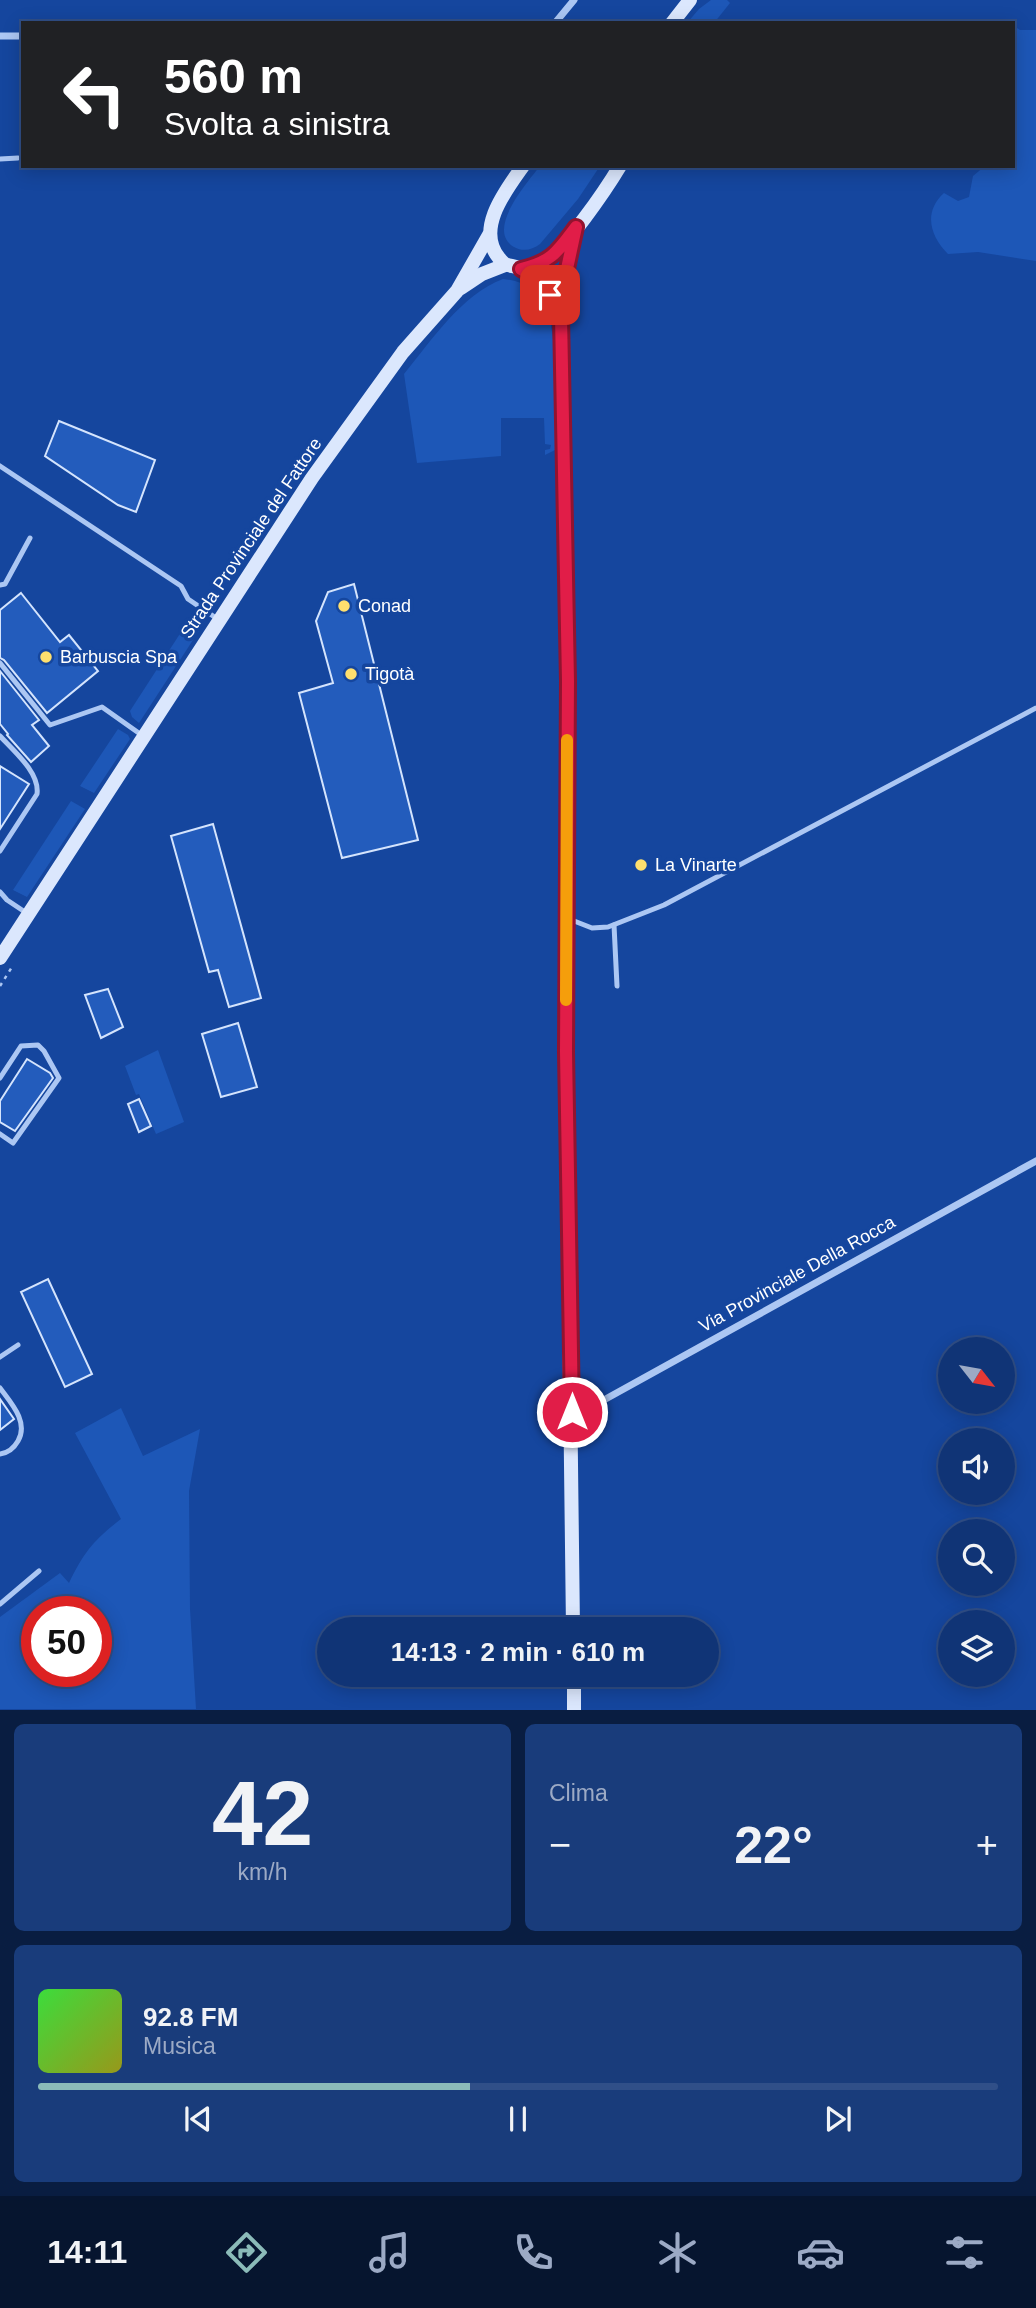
<!DOCTYPE html>
<html lang="it">
<meta charset="utf-8">
<style>
body{margin:0;font-family:Arial,sans-serif;background:#193c7b;color:#f1f3f6;height:100vh;display:flex;flex-direction:column;font-size:26px;white-space:nowrap}
*{box-sizing:border-box;margin:0}
p{font-size:23px;color:#9caac5}
.icon{flex:none;width:38px;height:38px;fill:none;stroke:currentColor;stroke-width:2;stroke-linecap:round;stroke-linejoin:round}
.map{position:relative;height:1710px;overflow:hidden}
.details{display:flex;flex-direction:column;gap:14px;padding:14px;background:#091d41;flex:1}
.details>*{flex:none}
.top-card{position:absolute;left:21px;top:21px;width:994px;height:147px;border-radius:0px;box-shadow:0 4px 18px #0003,0 0 0 2px #304f88;background:#202124;color:#fff;overflow:hidden}
.needle{width:46px;rotate:121deg}
.fabs{position:absolute;left:938px;top:1337px;display:grid;gap:14px}
.fabs a{display:grid;place-items:center;width:77px;height:77px;border-radius:50%;background:#103476;box-shadow:0 4px 18px #0003,0 0 0 2px #304f88;font-size:35px}
.speed{position:absolute;left:21px;top:1596px;display:flex;gap:14px;font-size:35px;font-weight:700;text-align:center}
.speed>*{display:grid;place-content:center;width:91px;height:91px;border-radius:50%;background:#103476;box-shadow:0 4px 18px #0003,0 0 0 2px #304f88;line-height:1}
.speed .limit{border:10px solid #d22;background:#fff;color:#111}
.pin{position:absolute;display:grid;place-items:center;width:60px;height:60px;color:#fff;margin:-30px;border-radius:14px;box-shadow:0 4px 10px #0006}
.me{position:absolute;width:77px;margin:-38px;rotate:0deg;stroke-linejoin:round;filter:drop-shadow(0 0 5px #0008)}
.turn{display:flex;align-items:center;gap:24px;height:147px;padding:0 28px;font-size:32px}
.turn .icon{width:91px;height:91px;stroke-width:2.5}
.turn b{display:block;font-size:49px;line-height:60px}
.big{font-size:52px;font-weight:700;line-height:1.1}
.details .card{flex:1;display:flex;flex-direction:column;justify-content:center;gap:10px;min-width:0;padding:0 24px;border-radius:10px;background:#193c7b}
.details .dial{align-items:center;gap:0}
.dial b{font-size:91px;line-height:1}
.song{display:flex;align-items:center;gap:21px}
.cover{width:84px;height:84px;border-radius:10px;background:linear-gradient(135deg,hsl(120 70% 55%),hsl(60 70% 35%))}
.played{height:7px;border-radius:4px;background:linear-gradient(90deg,#8bbbb9 45%,#304f88 45%)}
.keys{display:flex;justify-content:space-around;direction:ltr}
.heat{display:flex;justify-content:space-between;align-items:center;font-size:38px;direction:ltr}
.details .tiles{flex:1;display:grid;gap:14px;grid-template-columns:1fr 1fr}
.card:last-child{grid-column:span 2}
.trip{position:absolute;left:317px;top:1617px;width:402px;height:70px;border-radius:35px;background:#103476;box-shadow:0 4px 18px #0003,0 0 0 2px #304f88;font-weight:700;line-height:70px;text-align:center}
.tab-bar{display:flex;height:112px;justify-content:space-around;align-items:center;background:#06152f;color:#9caac5}
.tab-bar .icon{width:49px;height:49px}
.tab-bar .selected{color:#8bbbb9}
.tab-bar b{font-size:32px;color:#f1f3f6}
.map>svg:first-child{display:block}
.green{fill:#1d57b7;fill-rule:evenodd}
.building{fill:#235cbc;stroke:#d4e4fd;stroke-width:2}
.lines{fill:none;stroke-linecap:round;stroke-linejoin:round}
.path{stroke:#acc7f3;stroke-width:2.5;stroke-dasharray:3.5 5;stroke-linecap:butt}
.lane{stroke:#acc7f3;stroke-width:5}
.street{stroke:#acc7f3;stroke-width:7}
.secondary{stroke:#dbe7fd;stroke-width:14}
.route-casing{stroke:#92132f;stroke-width:18}
.route{stroke:#e11d48;stroke-width:12}
.slow{stroke:#f59e0b;stroke-width:12}
.poi-dot{fill:#ffe06e;stroke:#15469e;stroke-width:2.5}
.labels{text-anchor:middle;stroke-width:7;stroke-linejoin:round;paint-order:stroke}
.street-label{font-size:18px;fill:#fff;stroke:#15469e}
.poi-label{font-size:18px;fill:#fff;stroke:#15469e;text-anchor:start}
</style>
<div class="map">
<svg width="1036" height="1710" viewBox="0 0 1036 1710">
<rect width="100%" height="100%" fill="#15469e"/>
<g class="green">
<polygon points="711,0 727,0 730,3 714,23 687,23 699,9"/>
<path d="M1013,25L1020,30H1036V261L978,252L948,254C930,236 923,212 944,193L958,201L969,197L973,176L985,166H1013Z"/>
<path d="M540,166H600L578,199L540,244C532,250 523,252 514,247C485,230 527,183 540,166Z"/>
<path d="M503,279C526,281 537,291 543,313H549L556,357L555,450L545,455V450L550,449L551,445L545,444L544,418H501V456L417,463L404,374C432,340 461,295 503,279Z"/>
<polygon points="194,612 206,620 139,723 132,717 130,711"/>
<polygon points="118,729 128,735 130,739 94,793 80,786"/>
<polygon points="71,801 85,809 27,897 13,890"/>
<polygon points="158,1050 184,1122 156,1134 139,1094 136,1095 125,1066"/>
<path d="M121,1408L143,1456L200,1429L189,1491L190,1609L196,1709H0V1617L60,1573L69,1583C84,1552 94,1540 121,1519L75,1433ZM37,1612H96V1671H37Z"/>
</g>
<g class="building">
<polygon points="59,421 155,460 136,512 118,505 45,456"/>
<polygon points="354,584 418,840 342,858 299,693 333,683 316,621 328,592"/>
<polygon points="21,593 60,642 69,635 98,671 47,713 4,660 0,658 0,610"/>
<polygon points="0,671 39,720 32,725 49,746 31,762 7,735 8,734 0,724"/>
<polygon points="0,766 29,784 0,829"/>
<polygon points="213,824 261,998 229,1007 218,970 209,972 171,836"/>
<polygon points="108,989 123,1027 101,1038 85,995"/>
<polygon points="238,1023 257,1087 221,1097 202,1034"/>
<polygon points="27,1059 50,1073 53,1078 15,1131 0,1122 0,1101"/>
<polygon points="139,1099 151,1126 139,1132 128,1104"/>
<polygon points="48,1279 92,1374 65,1387 21,1292"/>
<polygon points="0,1399 14,1419 0,1430"/>
</g>
<g class="lines">
<polyline class="path" points="0,986 12,967"/>
<g class="lane">
<polyline points="0,159 18,158"/>
<polyline points="0,466 181,586 188,599 219,620"/>
<polyline points="0,585 5,584 30,538"/>
<polyline points="0,663 50,725 102,707 143,736"/>
<path d="M0,736C14,751 40,773 37,794L0,851"/>
<polyline points="0,892 7,900 28,914"/>
<polyline points="569,919 592,928 608,927 664,905 1036,708"/>
<polyline points="614,925 617,986"/>
<polyline points="0,1078 21,1046 38,1045 44,1051 59,1078 13,1143 0,1134"/>
<polyline points="0,1357 18,1345"/>
<path d="M0,1388C11,1403 29,1422 18,1441C14,1448 8,1453 0,1454"/>
<polyline points="0,1604 39,1571"/>
</g>
<g class="street">
<polyline points="555,23 574,0"/>
<polyline points="0,36 23,36"/>
<polyline points="572,1412 602,1401 1036,1161"/>
</g>
<g class="secondary">
<polyline points="672,23 690,0"/>
<path d="M523,166C506,190 475,229 499,258C503,263 505,265 512,266C522,269 534,269 543,263C566,248 605,191 620,166"/>
<polyline points="521,269 541,280 560,315"/>
<polyline points="461,288 482,274 505,265"/>
<polyline points="0,958 312,478 403,352 457,291 489,235"/>
<polyline points="573,1629 566,1052 568,681 561,316 565,278 576,227"/>
<polyline points="574,1675 574,1710"/>
</g>
</g>
<g class="lines">
<g class="route-casing">
<path id="route" d="M550,295L541,280L521,269C552,262 558,251 576,227L565,278L561,316L568,681L566,1052L572,1412"/>
</g>
<use href="#route" class="route"/>
<polyline class="slow" points="566,1000 567,740"/>
</g>
<g class="poi-dot">
<circle cx="344" cy="606" r="7"/>
<circle cx="46" cy="657" r="7"/>
<circle cx="351" cy="674" r="7"/>
<circle cx="641" cy="865" r="7"/>
</g>
<g class="labels">
<g class="street-label">
<text transform="translate(251 538) rotate(-56)" y="6">Strada Provinciale del Fattore</text>
<text transform="translate(797 1274) rotate(-29)" y="6">Via Provinciale Della Rocca</text>
</g>
<g class="poi-label">
<text x="358" y="612">Conad</text>
<text x="60" y="663">Barbuscia Spa</text>
<text x="365" y="680">Tigotà</text>
<text x="655" y="871">La Vinarte</text>
</g>
</g>
</svg>
<div class="fabs">
<a><svg class="needle" viewBox="-14 -14 28 28"><path d="M0-13l5 13h-10z" fill="#e53935"/><path d="M0 13l5-13h-10z" fill="#9caac5"/></svg></a>
<a><svg class="icon" aria-label="sound" viewBox="0 0 24 24"><path d="M4 9h4l5-4v14l-5-4H4zM17 9q2 3 0 6"/></svg></a>
<a><svg class="icon" aria-label="search" viewBox="0 0 24 24"><circle cx="10" cy="10" r="6"/><path d="M15 15l6 6"/></svg></a>
<a><svg class="icon" aria-label="layers" viewBox="0 0 24 24"><path d="M12 4l9 5-9 5-9-5zM3 14l9 5 9-5"/></svg></a>
</div>
<div class="speed"><div class="limit">50</div></div>
<div class="pin" style="left:550px;top:295px;background:#d93025"><svg class="icon" aria-label="arrive" viewBox="0 0 24 24"><path d="M6 21V4h12l-3 4 3 4H6"/></svg></div>
<svg class="me" style="left:572px;top:1412px" viewBox="-20 -20 40 40"><circle r="17" fill="#e11d48" stroke="#fff" stroke-width="3"/><path d="M0-11L8 9 0 5-8 9z" fill="#fff"/></svg>
<div class="trip">14:13 · 2 min · 610 m</div>
<div class="top-card">
<div class="turn"><svg class="icon" aria-label="left" viewBox="0 0 24 24"><path d="M17 20v-9H6M10 6l-5 5 5 5"/></svg><div><b>560 m</b>Svolta a sinistra</div></div>
</div>
</div>
<section class="details">
<div class="tiles">
<div class="card dial"><b>42</b><p>km/h</p></div>
<div class="card"><p>Clima</p>
<div class="heat"><a>−</a><b class="big">22°</b><a>+</a></div>
</div>
<div class="card">
<div class="song"><i class="cover"></i><div><b>92.8 FM</b><p>Musica</p></div></div>
<div class="played"></div>
<div class="keys"><svg class="icon" aria-label="previous" viewBox="0 0 24 24"><path d="M18 5L8 12l10 7zM5 5v14"/></svg><svg class="icon" aria-label="pause" viewBox="0 0 24 24"><path d="M8 5v14M16 5v14"/></svg><svg class="icon" aria-label="next" viewBox="0 0 24 24"><path d="M6 5l10 7-10 7zM19 5v14"/></svg></div>
</div>
</div>
</section>
<nav class="tab-bar">
<b>14:11</b>
<svg class="icon selected" aria-label="directions" viewBox="0 0 24 24"><path d="M12 3l9 9-9 9-9-9zM9 14v-3h6M13 9l2 2-2 2"/></svg>
<svg class="icon" aria-label="music" viewBox="0 0 24 24"><path d="M9 18V5l10-2v13"/><circle cx="6" cy="18" r="3"/><circle cx="16" cy="16" r="3"/></svg>
<svg class="icon" aria-label="phone" viewBox="0 0 24 24"><path d="M5 4h4l2 5-3 2q2 4 5 5l2-3 5 2v4C11 20 4 13 5 4z"/></svg>
<svg class="icon" aria-label="climate" viewBox="0 0 24 24"><path d="M12 3v18M4 7l16 10M4 17L20 7"/></svg>
<svg class="icon" aria-label="car" viewBox="0 0 24 24"><path d="M5 17H2v-5l4-1 3-4h7l3 4 3 1v5h-3M9 17h6M6 11h13"/><circle cx="7" cy="17" r="2"/><circle cx="17" cy="17" r="2"/></svg>
<svg class="icon" aria-label="filters" viewBox="0 0 24 24"><path d="M4 7h16M4 17h16"/><circle cx="9" cy="7" r="2"/><circle cx="15" cy="17" r="2"/></svg>
</nav>
